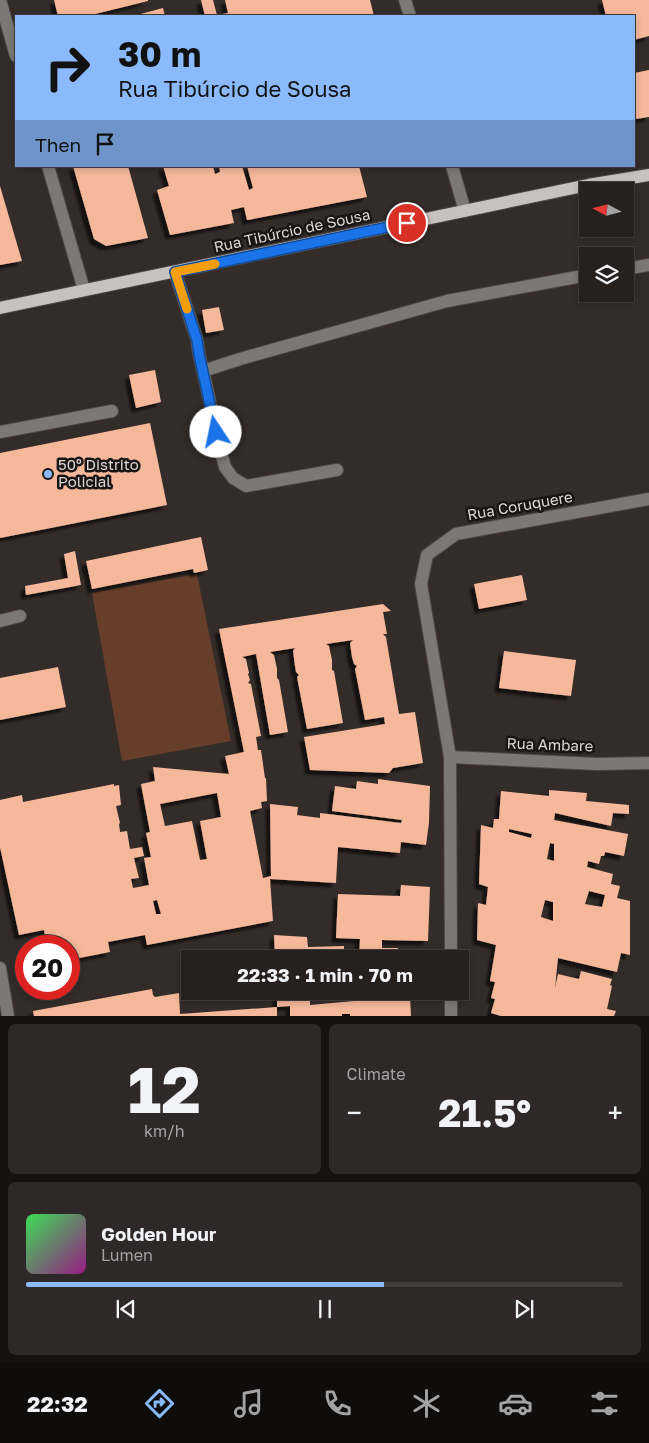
<!DOCTYPE html>
<meta charset="utf-8">
<style>
body{margin:0;font-family:"Golos Text",sans-serif;background:#2e2928;color:#f1f3f6;height:100vh;display:flex;flex-direction:column;font-size:19px;white-space:nowrap}
*{box-sizing:border-box;margin:0}
p{font-size:16px;color:#a4a3a4}
.icon{flex:none;width:28px;height:28px;fill:none;stroke:currentColor;stroke-width:2;stroke-linecap:round;stroke-linejoin:round}
.map{position:relative;height:1016px;overflow:hidden}
.side{display:flex;flex-direction:column;gap:8px;padding:8px;background:#151211;flex:1}
.side>*{flex:none}
.top-card{position:absolute;left:15px;top:15px;width:620px;height:152px;border-radius:0px;box-shadow:0 2px 8px #0003,0 0 0 1px #423e3d;background:#8abafc;color:#111;overflow:hidden}
.needle{width:32px;rotate:277deg}
.tools{position:absolute;left:579px;top:182px;display:grid;gap:10px}
.tools a{display:grid;place-items:center;width:55px;height:55px;border-radius:0px;background:#26211f;box-shadow:0 2px 8px #0003,0 0 0 1px #423e3d;font-size:25px}
.speed{position:absolute;left:15px;top:935px;display:flex;gap:10px;font-size:25px;font-weight:700;text-align:center}
.speed>*{display:grid;place-content:center;width:65px;height:65px;border-radius:50%;background:#26211f;box-shadow:0 2px 8px #0003,0 0 0 1px #423e3d;line-height:1}
.speed .limit{border:8px solid #d22;background:#fff;color:#111}
.pin{position:absolute;display:grid;place-items:center;width:42px;height:42px;color:#fff;margin:-21px;border:2px solid #fff;border-radius:50%;box-shadow:0 1px 5px #0007}
.me{position:absolute;width:55px;margin:-28px;rotate:349deg;stroke-linejoin:round;filter:drop-shadow(0 0 4px #0008)}
.turn{display:flex;align-items:center;gap:18px;height:105px;padding:0 20px;font-size:22px}
.turn .icon{width:65px;height:65px;stroke-width:2.5}
.turn b{display:block;font-size:35px;line-height:42px}
.then{display:flex;align-items:center;height:48px;padding:0 20px;background:#0003;gap:10px;font-size:19px}
.big{font-size:38px;font-weight:700;line-height:1.1}
.side .card{flex:1;display:flex;flex-direction:column;justify-content:center;gap:8px;min-width:0;padding:0 18px;border-radius:8px;background:#2e2928}
.side .dial{align-items:center;gap:0}
.dial b{font-size:65px;line-height:1}
.song{display:flex;align-items:center;gap:15px}
.cover{width:60px;height:60px;border-radius:8px;background:linear-gradient(135deg,hsl(130 70% 55%),hsl(310 70% 35%))}
.played{height:5px;border-radius:2px;background:linear-gradient(90deg,#8abafc 60%,#423e3d 60%)}
.keys{display:flex;justify-content:space-around;direction:ltr}
.heat{display:flex;justify-content:space-between;align-items:center;font-size:28px;direction:ltr}
.side .tiles{flex:1;display:grid;gap:8px;grid-template-columns:1fr 1fr}
.card:last-child{grid-column:span 2}
.trip{position:absolute;left:181px;top:950px;width:288px;height:50px;border-radius:0px;background:#26211f;box-shadow:0 2px 8px #0003,0 0 0 1px #423e3d;font-weight:700;line-height:50px;text-align:center}
.tab-bar{display:flex;height:80px;justify-content:space-around;align-items:center;background:#0f0d0c;color:#a4a3a4}
.tab-bar .icon{width:35px;height:35px}
.tab-bar .selected{color:#8abafc}
.tab-bar b{font-size:22px;color:#f1f3f6}
.map>svg:first-child{display:block}
.green{fill:#673e29}
.building{fill:#f5b89b;fill-rule:evenodd;filter:url(#shadow)}
.lines{fill:none;stroke-linecap:round;stroke-linejoin:round}
.minor-casing{stroke:#4e4745;stroke-width:14}
.major-casing{stroke:#4e4745;stroke-width:14}
.minor{stroke:#7b7876;stroke-width:12}
.major{stroke:#c9c1be;stroke-width:12}
.route-casing{stroke:#114b97;stroke-width:12}
.route{stroke:#1a73e8;stroke-width:9}
.slow{stroke:#f59e0b;stroke-width:9}
.poi-dot{fill:#8abafc;stroke:#191514;stroke-width:2}
.labels{text-anchor:middle;stroke-width:5;stroke-linejoin:round;paint-order:stroke}
.street-label{font-size:15px;fill:#dcd7d5;stroke:#191514}
.poi-label{font-size:15px;fill:#dcd7d5;stroke:#191514;text-anchor:start}
</style>
<div class="map">
<svg width="649" height="1016" viewBox="0 0 649 1016">
<defs>
<filter id="shadow"><feDropShadow dx="-4.5" dy="4.5" stdDeviation="1" flood-color="#0009"/></filter>
</defs>
<rect width="100%" height="100%" fill="#332c29"/>
<polygon class="green" points="197,574 231,741 122,761 92,593"/>
<g class="building">
<polygon points="54,0 148,0 148,1 87,16 58,16"/>
<polygon points="201,0 213,0 217,15 228,13 225,0 370,0 374,16 205,16"/>
<polygon points="602,0 649,0 649,36 634,40 634,16 606,16"/>
<polygon points="163,8 165,16 133,16"/>
<polygon points="649,70 649,117 636,119 634,108 634,73"/>
<polygon points="73,166 128,166 148,238 106,246 94,239"/>
<polygon points="163,166 213,166 215,174 220,172 219,166 242,166 249,190 253,188 247,166 359,166 367,197 248,220 247,220 244,207 231,210 234,223 170,235 157,190 169,186"/>
<polygon points="0,186 22,261 0,265"/>
<polygon points="219,307 224,330 206,333 202,310"/>
<polygon points="155,370 161,402 136,408 129,375"/>
<polygon points="150,423 167,505 0,538 0,453"/>
<polygon points="201,537 208,570 194,573 193,569 92,589 86,561"/>
<polygon points="75,551 81,585 26,595 25,586 68,578 64,554"/>
<polygon points="522,575 527,600 479,609 474,584"/>
<path d="M383,604L391,611L383,612L387,634H383L386,637L399,714L415,712L423,763L393,768L389,773L310,770L304,737L385,724L384,717L365,720L355,669L357,666L354,664L352,657L350,643L353,640L326,644L329,646L332,660V670L334,671L343,723L307,729L297,677L299,675L296,672L295,666L293,651L295,648L270,652L274,655L277,669V678L279,680L288,732L270,735L256,654L242,657L246,659L249,673L248,674L250,680L248,683L251,684L261,736L256,737L258,750H261L265,778H266L267,801L261,802L262,808L250,811L263,878L271,876L270,804L298,807L297,815L320,818V813L401,823L402,820L332,811L335,786L356,789L357,781L378,784V779L430,786L429,823L426,845L401,842L400,853L338,847L336,883L270,879L273,921L147,945L145,935L108,942L110,952L69,960V946H47L44,930L19,935L0,847V800L22,795L23,802L114,784V786L119,785L121,805L116,806L120,823L119,824L120,832L127,831L130,849L142,847L144,856L134,858L139,878L131,879L133,888L149,885L144,858L151,857L146,833L150,832L141,784L155,781L153,767L229,774L225,756L244,752L219,629ZM217,793L221,817L200,821L207,859L200,860L192,821L165,826L160,804ZM157,900L161,914H156L153,901Z"/>
<polygon points="504,651 576,660 571,696 499,688"/>
<polygon points="58,667 66,707 0,720 0,678"/>
<path d="M549,790L587,793L586,801L629,805V814L613,813L611,826L555,813L554,820L628,834L624,856L605,852L604,856H601L599,864L588,861L587,867L613,874L611,884L620,886L617,898L630,901V955L621,953L617,972L558,958L555,988L558,974L579,979L581,971L612,979L610,985L612,986L607,1009L616,1011L614,1016H501L491,1013L495,999L491,998L495,982L490,981L496,945L477,940L478,903L486,905L488,887L479,884L481,825L493,828L494,819H499L501,791L549,796ZM509,829L532,834L531,838L509,832ZM550,843L554,844V861L547,859ZM589,891L605,895L602,907L585,904ZM545,900L553,902V921L541,917Z"/>
<polygon points="401,885 430,887 428,941 382,940 382,948 398,948 398,959 359,959 360,939 336,938 338,894 400,896"/>
<polygon points="274,935 307,937 308,947 344,946 344,959 275,959"/>
<polygon points="152,989 153,995 155,997 179,993 180,1014 277,1007 277,1016 34,1016 33,1011"/>
<polygon points="277,991 310,991 310,1005 398,997 398,991 425,991 425,995 410,996 411,1016 350,1016 350,1014 342,1014 342,1016 290,1016 290,1006 277,1007"/>
</g>
<g class="lines">
<g class="minor-casing">
<g id="minor">
<polyline points="0,0 16,56"/>
<polyline points="405,0 410,16"/>
<polyline points="48,166 84,290"/>
<polyline points="452,166 465,211"/>
<polyline points="625,269 649,265"/>
<polyline points="175,272 197,340 199,354 203,371 240,359 447,301 588,275"/>
<polyline points="203,371 220,448 225,467 233,478 246,486 337,470"/>
<polyline points="0,432 112,411"/>
<polyline points="0,621 20,616"/>
<polyline points="450,757 597,764 649,763"/>
<polyline points="451,959 450,757 421,584 427,555 456,534 649,499"/>
<polyline points="0,968 8,1016"/>
<polyline points="451,991 451,1016"/>
</g>
</g>
<g class="major-casing">
<polyline id="major" points="0,308 588,185 649,175"/>
</g>
<use href="#minor" class="minor"/>
<use href="#major" class="major"/>
</g>
<g class="lines">
<g class="route-casing">
<polyline id="route" points="216,432 199,354 197,340 175,272 407,223"/>
</g>
<use href="#route" class="route"/>
<polyline class="slow" points="187,309 175,272 215,264"/>
</g>
<circle class="poi-dot" cx="48" cy="474" r="5"/>
<g class="labels">
<g class="street-label">
<text transform="translate(292 231) rotate(-12)" y="5">Rua Tibúrcio de Sousa</text>
<text transform="translate(520 506) rotate(-10)" y="5">Rua Coruquere</text>
<text transform="translate(550 745) rotate(2)" y="5">Rua Ambare</text>
</g>
<g class="poi-label">
<text x="58" y="470">50º Distrito<tspan x="58" dy="17">Policial</tspan></text>
</g>
</g>
</svg>
<div class="tools">
<a><svg class="needle" viewBox="-14 -14 28 28"><path d="M0-13l5 13h-10z" fill="#e53935"/><path d="M0 13l5-13h-10z" fill="#a4a3a4"/></svg></a>
<a><svg class="icon" aria-label="layers" viewBox="0 0 24 24"><path d="M12 4l9 5-9 5-9-5zM3 14l9 5 9-5"/></svg></a>
</div>
<div class="speed"><div class="limit">20</div></div>
<div class="pin" style="left:407px;top:223px;background:#d93025"><svg class="icon" aria-label="arrive" viewBox="0 0 24 24"><path d="M6 21V4h12l-3 4 3 4H6"/></svg></div>
<svg class="me" style="left:216px;top:432px" viewBox="-20 -20 40 40"><circle r="19" fill="#fff"/><path d="M0-13L10 11 0 6-10 11z" fill="#1a73e8"/></svg>
<div class="trip">22:33 · 1 min · 70 m</div>
<div class="top-card">
<div class="turn"><svg class="icon" aria-label="right" viewBox="0 0 24 24"><path d="M7 20v-9h11M14 6l5 5-5 5"/></svg><div><b>30 m</b>Rua Tibúrcio de Sousa</div></div>
<div class="then">Then<svg class="icon" aria-label="arrive" viewBox="0 0 24 24"><path d="M6 21V4h12l-3 4 3 4H6"/></svg></div>
</div>
</div>
<section class="side">
<div class="tiles">
<div class="card dial"><b>12</b><p>km/h</p></div>
<div class="card"><p>Climate</p>
<div class="heat"><a>−</a><b class="big">21.5°</b><a>+</a></div>
</div>
<div class="card">
<div class="song"><i class="cover"></i><div><b>Golden Hour</b><p>Lumen</p></div></div>
<div class="played"></div>
<div class="keys"><svg class="icon" aria-label="previous" viewBox="0 0 24 24"><path d="M18 5L8 12l10 7zM5 5v14"/></svg><svg class="icon" aria-label="pause" viewBox="0 0 24 24"><path d="M8 5v14M16 5v14"/></svg><svg class="icon" aria-label="next" viewBox="0 0 24 24"><path d="M6 5l10 7-10 7zM19 5v14"/></svg></div>
</div>
</div>
</section>
<nav class="tab-bar">
<b>22:32</b>
<svg class="icon selected" aria-label="directions" viewBox="0 0 24 24"><path d="M12 3l9 9-9 9-9-9zM9 14v-3h6M13 9l2 2-2 2"/></svg>
<svg class="icon" aria-label="music" viewBox="0 0 24 24"><path d="M9 18V5l10-2v13"/><circle cx="6" cy="18" r="3"/><circle cx="16" cy="16" r="3"/></svg>
<svg class="icon" aria-label="phone" viewBox="0 0 24 24"><path d="M5 4h4l2 5-3 2q2 4 5 5l2-3 5 2v4C11 20 4 13 5 4z"/></svg>
<svg class="icon" aria-label="climate" viewBox="0 0 24 24"><path d="M12 3v18M4 7l16 10M4 17L20 7"/></svg>
<svg class="icon" aria-label="car" viewBox="0 0 24 24"><path d="M5 17H2v-5l4-1 3-4h7l3 4 3 1v5h-3M9 17h6M6 11h13"/><circle cx="7" cy="17" r="2"/><circle cx="17" cy="17" r="2"/></svg>
<svg class="icon" aria-label="filters" viewBox="0 0 24 24"><path d="M4 7h16M4 17h16"/><circle cx="9" cy="7" r="2"/><circle cx="15" cy="17" r="2"/></svg>
</nav>
